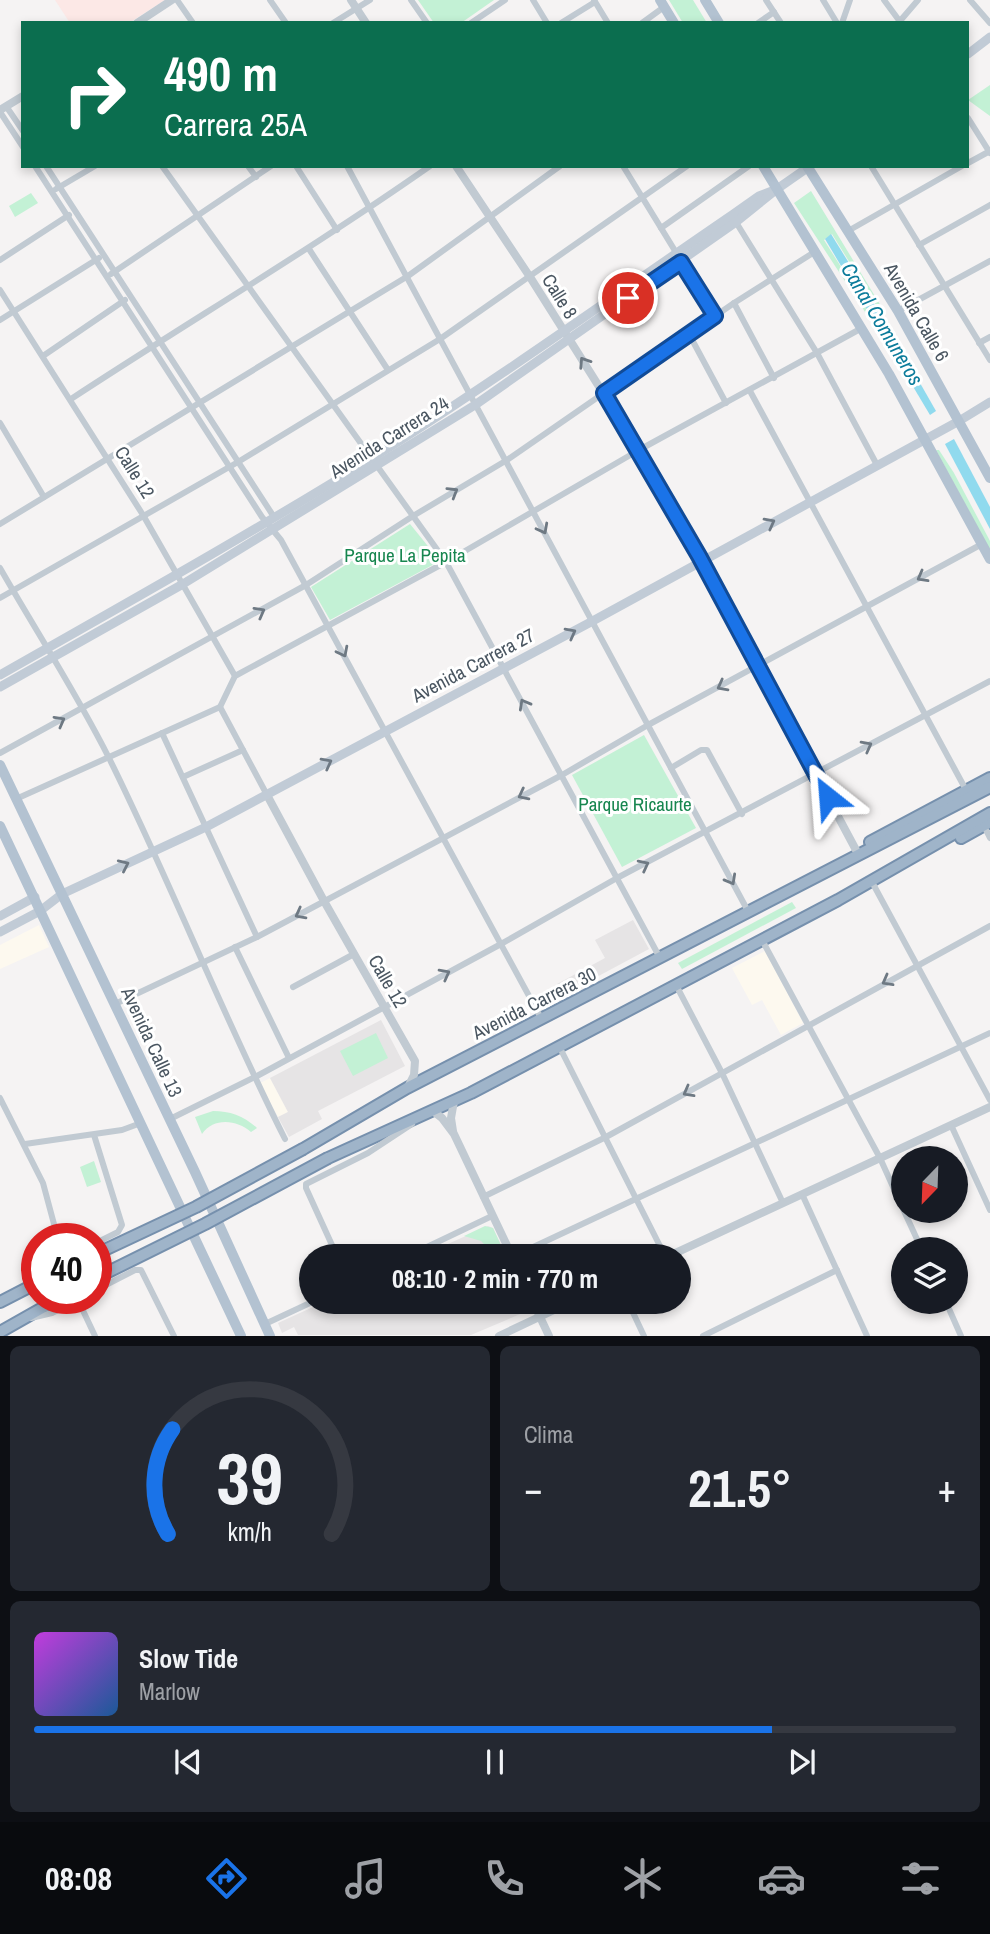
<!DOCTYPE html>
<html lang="es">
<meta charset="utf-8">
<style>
body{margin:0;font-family:"Archivo Narrow",sans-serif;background:#242831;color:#f1f3f6;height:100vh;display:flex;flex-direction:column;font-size:26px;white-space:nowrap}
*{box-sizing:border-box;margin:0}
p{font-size:23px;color:#9ea1a6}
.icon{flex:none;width:38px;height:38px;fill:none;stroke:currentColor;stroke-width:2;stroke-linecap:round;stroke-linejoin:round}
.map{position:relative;height:1336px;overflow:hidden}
.details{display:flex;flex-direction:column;gap:10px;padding:10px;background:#0d0f14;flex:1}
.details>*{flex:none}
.hud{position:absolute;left:21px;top:21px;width:948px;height:147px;border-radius:0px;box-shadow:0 4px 10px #0003;background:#0b6e4f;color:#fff;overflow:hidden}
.needle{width:46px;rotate:203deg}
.buttons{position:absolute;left:891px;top:1146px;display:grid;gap:14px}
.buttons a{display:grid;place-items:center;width:77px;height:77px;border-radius:50%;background:#171b24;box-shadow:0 4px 10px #0003;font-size:35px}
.speed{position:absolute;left:21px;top:1223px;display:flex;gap:14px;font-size:35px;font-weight:700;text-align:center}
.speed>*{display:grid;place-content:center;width:91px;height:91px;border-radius:50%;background:#171b24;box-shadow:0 4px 10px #0003;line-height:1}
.speed .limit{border:10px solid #d22;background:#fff;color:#111}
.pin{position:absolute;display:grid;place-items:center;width:60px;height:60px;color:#fff;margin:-30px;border:4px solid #fff;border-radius:50%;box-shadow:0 2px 7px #0007}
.me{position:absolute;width:77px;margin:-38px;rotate:332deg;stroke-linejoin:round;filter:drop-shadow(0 0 5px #0008)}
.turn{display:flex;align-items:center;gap:24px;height:147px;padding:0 28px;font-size:32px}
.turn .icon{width:91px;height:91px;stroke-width:2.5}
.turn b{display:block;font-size:49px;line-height:60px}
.big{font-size:52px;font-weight:700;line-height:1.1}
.details .card{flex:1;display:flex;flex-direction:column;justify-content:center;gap:10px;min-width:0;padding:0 24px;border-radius:10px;background:#242831}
.details .dial{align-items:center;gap:0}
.dial svg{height:182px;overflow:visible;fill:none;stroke:#363941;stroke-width:7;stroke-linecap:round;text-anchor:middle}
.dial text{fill:#f1f3f6;stroke:none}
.song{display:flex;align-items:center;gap:21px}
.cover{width:84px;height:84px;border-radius:10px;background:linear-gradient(135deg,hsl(290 70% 55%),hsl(210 70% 35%))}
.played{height:7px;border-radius:4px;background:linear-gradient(90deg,#1a73e8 80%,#363941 80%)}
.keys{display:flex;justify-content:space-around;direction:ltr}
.heat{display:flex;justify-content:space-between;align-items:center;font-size:38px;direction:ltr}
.details .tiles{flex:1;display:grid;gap:10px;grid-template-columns:1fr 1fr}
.card:last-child{grid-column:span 2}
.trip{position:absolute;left:299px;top:1244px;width:392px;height:70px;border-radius:35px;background:#171b24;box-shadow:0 4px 10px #0003;font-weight:700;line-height:70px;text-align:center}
.menu{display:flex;height:112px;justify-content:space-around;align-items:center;background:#090b0e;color:#9ea1a6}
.menu .icon{width:49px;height:49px}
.menu .active{color:#1a73e8}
.menu b{font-size:32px;color:#f1f3f6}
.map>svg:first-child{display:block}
.commercial{fill:#fdf9ef}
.education{fill:#e6e4e5}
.medical{fill:#fce8e6}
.green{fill:#c3f1d5}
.water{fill:#90daee}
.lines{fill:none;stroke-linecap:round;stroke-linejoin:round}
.trunk-casing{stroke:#7690ad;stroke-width:14}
.minor{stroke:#c1cad2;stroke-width:6}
.tertiary{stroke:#c1cad2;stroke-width:8}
.secondary{stroke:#c1cbd6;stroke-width:9}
.primary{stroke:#b3c2d1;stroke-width:10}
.trunk{stroke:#9fb4c9;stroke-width:10}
.trunk-bridge-casing{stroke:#7690ad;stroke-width:14;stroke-linecap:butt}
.trunk-bridge{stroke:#9fb4c9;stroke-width:10}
.oneway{stroke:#6e7983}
.oneway2{stroke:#6e7984}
.route-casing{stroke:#114b97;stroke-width:18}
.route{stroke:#1a73e8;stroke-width:12}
.labels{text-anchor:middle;stroke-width:6;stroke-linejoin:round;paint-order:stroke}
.street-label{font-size:19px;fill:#4a5661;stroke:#fff}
.park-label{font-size:19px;fill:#17864f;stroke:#fff}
.water-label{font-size:21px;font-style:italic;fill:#0c7c9b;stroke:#fff}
</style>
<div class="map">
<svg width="990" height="1336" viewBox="0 0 990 1336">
<rect width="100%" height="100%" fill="#f5f3f3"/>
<g class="commercial">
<polygon points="39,925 49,947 0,969 0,945"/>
<polygon points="765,951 803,1023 781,1035 762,1000 752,1005 732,968"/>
<polygon points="270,1078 288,1112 278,1117 260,1083"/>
</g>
<g class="education">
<polygon points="633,920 649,949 563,995 557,984 605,958 595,940"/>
<polygon points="381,1020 405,1066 318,1111 322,1119 289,1137 278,1117 288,1112 270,1078"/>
<polygon points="488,1226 493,1228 506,1256 421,1256"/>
<polygon points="324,1302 527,1302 528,1305 525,1312 471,1335 298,1335 294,1327 282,1333 278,1323"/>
</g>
<polygon class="medical" points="55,0 165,0 129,23 70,23"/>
<g class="green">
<polygon points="418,0 494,0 461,23 434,23"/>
<polygon points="669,0 693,0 707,23 683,23"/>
<polygon points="990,85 990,116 968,100"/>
<polygon points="811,191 884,311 881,313 832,234 824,240 872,316 869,318 794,203"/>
<polygon points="31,193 38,203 15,217 9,206"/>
<polygon points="936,450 939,450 954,473 990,541 990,550"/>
<polygon points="410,524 440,561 330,620 311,587"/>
<polygon points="644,735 696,828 622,867 572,775"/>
<polygon points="792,902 796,908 682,969 678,963"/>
<polygon points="376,1033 388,1058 353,1076 340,1051"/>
<path d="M213,1111C230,1111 244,1116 257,1128L251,1132C237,1120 214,1117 202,1134L195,1117Z"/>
<polygon points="94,1161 101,1182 87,1187 80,1167"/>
<polygon points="485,1226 493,1228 506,1256 496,1256 481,1241 464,1236"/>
</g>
<g class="water">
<polygon points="831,234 880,313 936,411 930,415 825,239"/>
<polygon points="954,439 990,507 990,529 945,444"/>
</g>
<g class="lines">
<g class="trunk-casing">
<g id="trunk">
<polyline points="961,838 990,822"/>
<polyline points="870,842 990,778"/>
<polyline points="303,1149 407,1088 990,787"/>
<polyline points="328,1158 471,1093 838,900 990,813"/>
<polyline points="0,1302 37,1283"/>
<polyline points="0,1332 60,1298"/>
</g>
</g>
<g class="minor">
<polyline points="177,0 193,23"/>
<polyline points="270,0 286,23"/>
<polyline points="411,0 427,23"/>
<polyline points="533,0 547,23"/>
<polyline points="594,0 608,23"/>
<polyline points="766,0 781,23"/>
<polyline points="823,0 837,23"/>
<polyline points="884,0 901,23"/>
<polyline points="970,0 990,23"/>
<polyline points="900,21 918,0"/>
<polyline points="333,23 370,0"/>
<polyline points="471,23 505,0"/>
<polyline points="561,23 595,2"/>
<polyline points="642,23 664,7"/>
<polyline points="758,23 774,12"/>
<polyline points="842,23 850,0"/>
<polyline points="6,106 23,131"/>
<polyline points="0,112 23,147"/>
<polyline points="968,118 990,153"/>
<polyline points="968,163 990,151"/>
<polyline points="35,166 262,517 281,540 541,1018"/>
<polyline points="46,166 274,517"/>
<polyline points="162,166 446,562 660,958"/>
<polyline points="248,166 256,177"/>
<polyline points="296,166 337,230"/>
<polyline points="347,166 749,913"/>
<polyline points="623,166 715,316"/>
<polyline points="871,166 990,360"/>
<polyline points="56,189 95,166"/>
<polyline points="734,219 817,353 877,465"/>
<polyline points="661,228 749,166"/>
<polyline points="848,231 962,166"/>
<polyline points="919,245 990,205"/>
<polyline points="309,249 388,370"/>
<polyline points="0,260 69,215"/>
<polyline points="111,274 271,166"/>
<polyline points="0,290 143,515 235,676"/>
<polyline points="734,303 774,378"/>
<polyline points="898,311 990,261"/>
<polyline points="0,320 99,258"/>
<polyline points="689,334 726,403"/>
<polyline points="979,343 990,337"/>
<polyline points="43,356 125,300"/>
<polyline points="750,391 966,790"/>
<path d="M71,399C190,321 313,248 430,166"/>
<polyline points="0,423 44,497"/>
<polyline points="0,524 408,276 560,166"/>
<path d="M0,568C36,631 76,692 109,758C171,883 222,1014 285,1139"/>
<polyline points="0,598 238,462 440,339 687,166"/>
<polyline points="220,707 267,795"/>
<polyline points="162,733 257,937"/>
<polyline points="0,753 306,585 413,516 507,460 734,303 816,251"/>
<polyline points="671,768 701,750 707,750 742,814"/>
<polyline points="183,777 243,750"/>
<polyline points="16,799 220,707 235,676 446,562 639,450 862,328"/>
<polyline points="984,826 990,838"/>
<polyline points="872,882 990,1100"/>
<polyline points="762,940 880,1158 903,1209"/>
<polyline points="235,947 289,1058"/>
<polyline points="676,985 722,1073 783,1203"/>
<polyline points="293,987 354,954"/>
<polyline points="115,1004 257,937 562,775 648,725 982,544"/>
<polyline points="559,1046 665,1256"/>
<polyline points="0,1098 43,1183 58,1239"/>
<polyline points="170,1119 257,1076 501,944 617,878 990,681"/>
<polyline points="951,1125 990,1210"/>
<polyline points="94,1135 122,1225 118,1232 96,1243"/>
<polyline points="25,1144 122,1130 141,1123"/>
<polyline points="802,1194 867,1336"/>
<polyline points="483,1197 606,1137 990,926"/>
<polyline points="904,1211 922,1250"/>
<polyline points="337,1256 306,1188 306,1184 368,1153 412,1124"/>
<polyline points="408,1256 492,1216"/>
<polyline points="514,1256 990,1033"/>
<polyline points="96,1290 135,1270 141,1270 174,1336"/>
<polyline points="78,1300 95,1336"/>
<polyline points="628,1302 644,1336"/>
<polyline points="946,1302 961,1336"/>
<polyline points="31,1318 52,1313 81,1298"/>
<polyline points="265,1324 312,1302"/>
<polyline points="703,1336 837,1270"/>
</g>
<g class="tertiary">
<polyline points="351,0 366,23"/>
<polyline points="137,23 172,0"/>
<polyline points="0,110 23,96"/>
<polyline points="456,166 530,277 639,450 701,560 856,850"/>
<polyline points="267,795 324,901 415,1061 414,1075 408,1087"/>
<polyline points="433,1111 442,1118 454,1134 512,1256"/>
<polyline points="453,1131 451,1118 454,1101"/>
<polyline points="669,1256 990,1107"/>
<polyline points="533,1302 549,1336"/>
<polyline points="499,1336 571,1302"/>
</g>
<g class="secondary">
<polyline points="968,54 990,37"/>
<path d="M0,675C125,604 250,534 371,459C494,382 612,297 732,215L759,196L772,191"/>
<polyline points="0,687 183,584 475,405 736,222 777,189 810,166"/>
<polyline points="0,916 35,897"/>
<polyline points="0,932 40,911 62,894 206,827 589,623 959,421 990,402"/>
</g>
<g class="primary">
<polyline points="660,0 674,23"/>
<polyline points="705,0 719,23"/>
<polyline points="763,166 889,374 990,559"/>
<polyline points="807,166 898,311 990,478"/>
<polyline points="0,765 195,1172 270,1336"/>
<polyline points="0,826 241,1336"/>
</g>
<use href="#trunk" class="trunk"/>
<g class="trunk-bridge-casing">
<g id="trunk-bridge">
<polyline points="96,1254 196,1207 303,1149"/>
<polyline points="96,1278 205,1224 328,1158"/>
</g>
</g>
<use href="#trunk-bridge" class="trunk-bridge"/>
</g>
<defs><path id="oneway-chevron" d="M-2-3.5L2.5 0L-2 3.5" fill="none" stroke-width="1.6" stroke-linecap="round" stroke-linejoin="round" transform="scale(1.75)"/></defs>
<g class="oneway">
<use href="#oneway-chevron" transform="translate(584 362) rotate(-123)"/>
<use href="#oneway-chevron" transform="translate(453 492) rotate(-31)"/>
<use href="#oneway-chevron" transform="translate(543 529) rotate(62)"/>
<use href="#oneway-chevron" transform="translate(922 577) rotate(151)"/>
<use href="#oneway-chevron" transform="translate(260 612) rotate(-29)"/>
<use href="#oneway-chevron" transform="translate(343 652) rotate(63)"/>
<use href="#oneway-chevron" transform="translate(722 686) rotate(152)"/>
<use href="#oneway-chevron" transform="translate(524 704) rotate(-119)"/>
<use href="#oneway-chevron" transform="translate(60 721) rotate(-29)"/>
<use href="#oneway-chevron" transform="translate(867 746) rotate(-28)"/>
<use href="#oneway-chevron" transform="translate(523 795) rotate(153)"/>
<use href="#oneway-chevron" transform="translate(644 865) rotate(-27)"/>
<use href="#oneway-chevron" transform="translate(731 880) rotate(61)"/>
<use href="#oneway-chevron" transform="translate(300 914) rotate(152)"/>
<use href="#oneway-chevron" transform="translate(445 974) rotate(-28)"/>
<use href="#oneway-chevron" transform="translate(887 981) rotate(151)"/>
<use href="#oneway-chevron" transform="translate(688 1092) rotate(151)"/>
</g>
<g class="oneway2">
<use href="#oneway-chevron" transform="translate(770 523) rotate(-28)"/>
<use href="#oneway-chevron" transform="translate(571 633) rotate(-28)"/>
<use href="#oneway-chevron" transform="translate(327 763) rotate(-28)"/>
<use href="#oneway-chevron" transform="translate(124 865) rotate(-25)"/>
</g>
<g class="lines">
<g class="route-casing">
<polyline id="route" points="628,298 681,262 715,316 604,393 699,556 828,797"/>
</g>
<use href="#route" class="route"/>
</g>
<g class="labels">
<g class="street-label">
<text transform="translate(560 296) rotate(58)" y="7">Calle 8</text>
<text transform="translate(917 312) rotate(60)" y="7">Avenida Calle 6</text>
<text transform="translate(389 437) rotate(-32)" y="7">Avenida Carrera 24</text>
<text transform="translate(135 472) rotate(58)" y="7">Calle 12</text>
<text transform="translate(473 665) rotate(-28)" y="7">Avenida Carrera 27</text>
<text transform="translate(388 981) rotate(60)" y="7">Calle 12</text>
<text transform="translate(534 1003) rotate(-27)" y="7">Avenida Carrera 30</text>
<text transform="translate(152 1042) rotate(65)" y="7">Avenida Calle 13</text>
</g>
<g class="park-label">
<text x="405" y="562">Parque La Pepita</text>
<text x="635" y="811">Parque Ricaurte</text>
</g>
<g class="water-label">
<text transform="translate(882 324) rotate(59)" y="7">Canal Comuneros</text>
</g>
</g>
</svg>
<div class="buttons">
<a><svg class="needle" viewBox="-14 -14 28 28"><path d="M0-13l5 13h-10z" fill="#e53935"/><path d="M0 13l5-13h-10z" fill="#9ea1a6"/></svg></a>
<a><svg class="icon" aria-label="layers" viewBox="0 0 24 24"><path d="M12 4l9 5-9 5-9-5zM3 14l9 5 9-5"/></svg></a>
</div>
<div class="speed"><div class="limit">40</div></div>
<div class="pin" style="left:628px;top:298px;background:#d93025"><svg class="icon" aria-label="arrive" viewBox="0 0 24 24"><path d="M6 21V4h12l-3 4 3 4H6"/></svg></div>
<svg class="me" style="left:828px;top:797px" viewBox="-20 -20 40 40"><path d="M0-17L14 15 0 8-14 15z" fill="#1a73e8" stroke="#fff" stroke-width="4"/></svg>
<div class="trip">08:10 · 2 min · 770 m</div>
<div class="hud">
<div class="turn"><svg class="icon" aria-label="right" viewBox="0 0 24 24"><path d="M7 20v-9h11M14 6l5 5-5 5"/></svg><div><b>490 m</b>Carrera 25A</div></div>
</div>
</div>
<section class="details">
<div class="tiles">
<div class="card dial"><svg viewBox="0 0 100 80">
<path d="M14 69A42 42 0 1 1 86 69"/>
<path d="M14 69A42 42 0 0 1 16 23" stroke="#1a73e8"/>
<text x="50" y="56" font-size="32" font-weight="700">39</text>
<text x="50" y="72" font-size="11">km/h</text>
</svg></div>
<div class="card"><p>Clima</p>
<div class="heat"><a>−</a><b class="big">21.5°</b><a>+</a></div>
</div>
<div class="card">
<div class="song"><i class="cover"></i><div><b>Slow Tide</b><p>Marlow</p></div></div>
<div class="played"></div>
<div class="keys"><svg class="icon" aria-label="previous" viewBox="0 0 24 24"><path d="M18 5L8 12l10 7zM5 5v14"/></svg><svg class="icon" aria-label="pause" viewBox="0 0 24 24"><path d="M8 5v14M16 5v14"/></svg><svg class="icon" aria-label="next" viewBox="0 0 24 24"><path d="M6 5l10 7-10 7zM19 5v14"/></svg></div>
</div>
</div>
</section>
<nav class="menu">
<b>08:08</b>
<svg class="icon active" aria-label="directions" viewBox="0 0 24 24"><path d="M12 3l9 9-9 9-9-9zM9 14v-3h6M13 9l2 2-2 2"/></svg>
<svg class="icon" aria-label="music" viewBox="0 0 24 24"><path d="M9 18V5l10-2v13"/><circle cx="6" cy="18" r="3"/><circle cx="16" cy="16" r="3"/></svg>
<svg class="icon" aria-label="phone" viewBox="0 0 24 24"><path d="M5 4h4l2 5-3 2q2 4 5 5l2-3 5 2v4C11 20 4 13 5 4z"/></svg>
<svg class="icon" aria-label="climate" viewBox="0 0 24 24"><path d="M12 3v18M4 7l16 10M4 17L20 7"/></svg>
<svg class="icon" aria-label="car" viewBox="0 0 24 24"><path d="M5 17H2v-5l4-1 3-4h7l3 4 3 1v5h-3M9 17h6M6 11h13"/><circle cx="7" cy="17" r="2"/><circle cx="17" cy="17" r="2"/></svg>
<svg class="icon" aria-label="filters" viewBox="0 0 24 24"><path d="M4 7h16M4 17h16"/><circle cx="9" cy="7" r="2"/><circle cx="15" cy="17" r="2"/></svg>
</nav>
